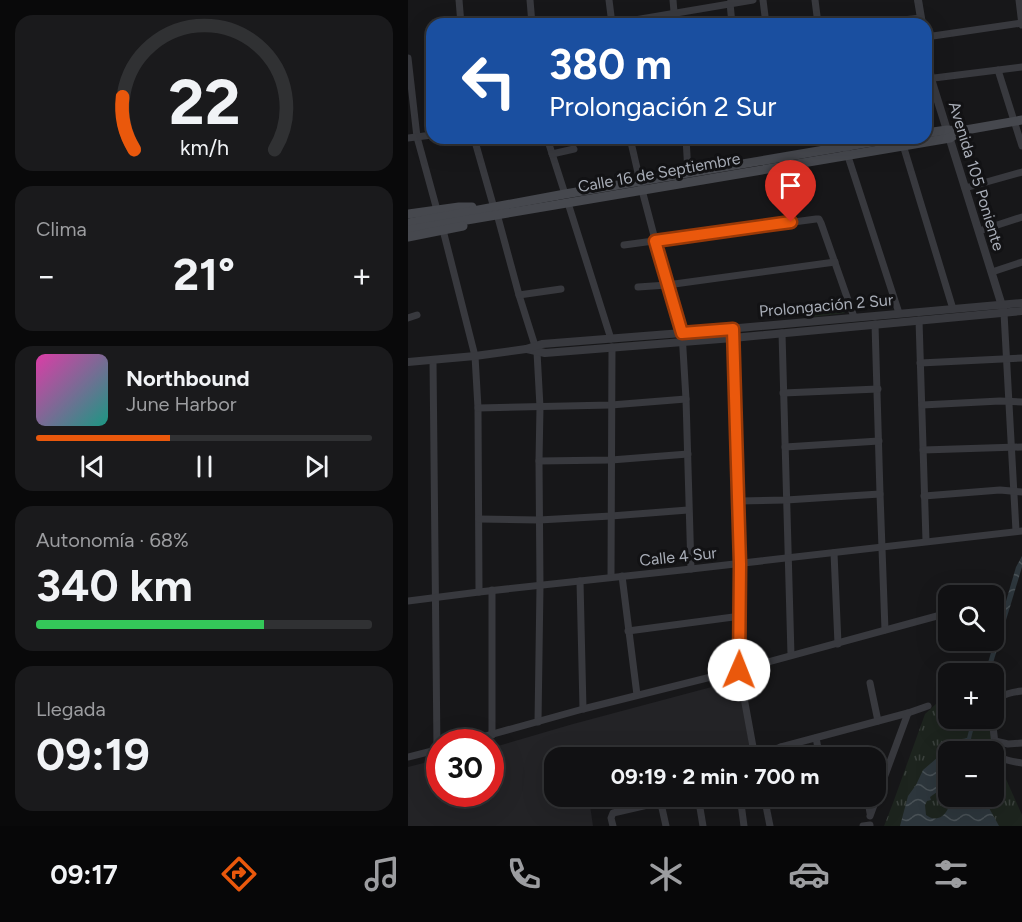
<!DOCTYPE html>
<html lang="es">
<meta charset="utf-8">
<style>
body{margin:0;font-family:Figtree,sans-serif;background:#1a1a1c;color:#f1f3f6;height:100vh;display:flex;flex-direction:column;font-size:22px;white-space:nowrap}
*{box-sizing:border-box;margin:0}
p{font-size:20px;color:#9c9da0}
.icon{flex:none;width:33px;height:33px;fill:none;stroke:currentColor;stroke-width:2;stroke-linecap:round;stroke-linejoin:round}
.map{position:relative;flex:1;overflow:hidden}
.sheet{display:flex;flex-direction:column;gap:15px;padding:15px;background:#09090a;width:408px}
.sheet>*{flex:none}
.banner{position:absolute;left:18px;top:18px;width:506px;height:126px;border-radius:18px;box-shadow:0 6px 24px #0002,0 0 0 2px #303133;background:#1a4fa0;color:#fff;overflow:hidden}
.tools{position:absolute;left:530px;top:585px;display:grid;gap:12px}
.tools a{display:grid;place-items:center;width:66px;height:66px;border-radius:12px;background:#111113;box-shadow:0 6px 24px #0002,0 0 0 2px #303133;font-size:30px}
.speed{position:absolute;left:18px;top:729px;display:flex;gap:12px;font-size:30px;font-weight:700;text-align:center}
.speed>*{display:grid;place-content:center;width:78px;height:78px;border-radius:50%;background:#111113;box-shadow:0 6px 24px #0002,0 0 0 2px #303133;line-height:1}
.speed .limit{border:9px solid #d22;background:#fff;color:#111}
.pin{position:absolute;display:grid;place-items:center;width:51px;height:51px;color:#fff;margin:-62px -26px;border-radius:50% 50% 50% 0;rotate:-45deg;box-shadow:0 0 6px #0007}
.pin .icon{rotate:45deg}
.me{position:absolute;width:66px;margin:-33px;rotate:1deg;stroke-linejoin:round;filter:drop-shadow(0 0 4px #0008)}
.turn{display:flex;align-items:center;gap:21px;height:126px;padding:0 24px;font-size:27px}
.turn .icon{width:78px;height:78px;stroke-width:2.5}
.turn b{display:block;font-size:42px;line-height:51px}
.big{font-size:45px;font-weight:700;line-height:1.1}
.sheet .tile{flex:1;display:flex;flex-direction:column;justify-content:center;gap:9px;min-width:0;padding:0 21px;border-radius:18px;background:#1a1a1c}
.sheet .dial{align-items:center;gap:0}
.dial svg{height:156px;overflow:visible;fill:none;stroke:#303133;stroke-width:7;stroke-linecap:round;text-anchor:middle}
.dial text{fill:#f1f3f6;stroke:none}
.song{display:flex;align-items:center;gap:18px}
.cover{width:72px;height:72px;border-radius:9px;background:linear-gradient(135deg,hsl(320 70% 55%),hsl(170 70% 35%))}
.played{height:6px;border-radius:3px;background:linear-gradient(90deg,#ea580c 40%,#303133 40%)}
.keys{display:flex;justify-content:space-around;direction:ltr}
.heat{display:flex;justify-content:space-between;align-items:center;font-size:33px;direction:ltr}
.charge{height:9px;border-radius:4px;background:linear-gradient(90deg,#34c759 68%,#303133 0)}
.trip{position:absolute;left:136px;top:747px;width:342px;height:60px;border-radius:18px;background:#111113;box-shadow:0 6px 24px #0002,0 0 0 2px #303133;font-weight:700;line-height:60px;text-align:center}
.menu{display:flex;height:96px;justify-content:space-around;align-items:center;background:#070708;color:#9c9da0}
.menu .icon{width:42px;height:42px}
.menu .current{color:#ea580c}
.menu b{font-size:27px;color:#f1f3f6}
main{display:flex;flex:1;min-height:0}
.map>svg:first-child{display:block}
.built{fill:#232326}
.park{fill:url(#park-tufts);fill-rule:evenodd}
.water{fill:url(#water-waves);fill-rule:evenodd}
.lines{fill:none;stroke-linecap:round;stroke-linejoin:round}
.minor{stroke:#38393e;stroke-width:7}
.tertiary{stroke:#38393e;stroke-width:8}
.secondary{stroke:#46484e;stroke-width:9}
.route-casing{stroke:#983908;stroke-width:15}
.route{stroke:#ea580c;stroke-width:10}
.labels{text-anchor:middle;stroke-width:6;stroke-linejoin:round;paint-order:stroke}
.street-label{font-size:16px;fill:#a9aeb8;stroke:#121214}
</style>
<main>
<section class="sheet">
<div class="tile dial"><svg viewBox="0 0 100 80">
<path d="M14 69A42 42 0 1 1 86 69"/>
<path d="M14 69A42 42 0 0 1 8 42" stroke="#ea580c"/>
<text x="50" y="56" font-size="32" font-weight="700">22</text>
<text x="50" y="72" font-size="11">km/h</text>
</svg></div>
<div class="tile"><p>Clima</p>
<div class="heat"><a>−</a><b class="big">21°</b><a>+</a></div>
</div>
<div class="tile">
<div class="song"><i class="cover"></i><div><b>Northbound</b><p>June Harbor</p></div></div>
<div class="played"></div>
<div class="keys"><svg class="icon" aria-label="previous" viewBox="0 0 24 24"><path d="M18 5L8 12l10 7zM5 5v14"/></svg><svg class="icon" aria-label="pause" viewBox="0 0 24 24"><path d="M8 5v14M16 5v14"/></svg><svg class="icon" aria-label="next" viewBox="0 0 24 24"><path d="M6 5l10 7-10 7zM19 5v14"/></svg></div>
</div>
<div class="tile"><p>Autonomía · 68%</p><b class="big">340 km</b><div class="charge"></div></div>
<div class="tile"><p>Llegada</p><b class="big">09:19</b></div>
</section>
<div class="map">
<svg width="614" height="826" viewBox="0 0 614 826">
<defs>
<pattern id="park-tufts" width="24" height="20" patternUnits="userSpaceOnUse" patternTransform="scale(1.5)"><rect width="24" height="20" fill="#1d241e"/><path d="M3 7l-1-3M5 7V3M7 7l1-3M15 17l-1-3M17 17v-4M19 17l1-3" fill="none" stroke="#3b413d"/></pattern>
<pattern id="water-waves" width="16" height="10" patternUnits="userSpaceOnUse" patternTransform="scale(1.5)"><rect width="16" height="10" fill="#2d363c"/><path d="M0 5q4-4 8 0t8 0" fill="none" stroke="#495156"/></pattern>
</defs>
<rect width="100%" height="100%" fill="#171719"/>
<polygon class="built" points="326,681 332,684 343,757 147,758 147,796 215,797 182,805 185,826 0,826 0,767 31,759 32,794 82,794 83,748 165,724"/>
<g class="park">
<polygon points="434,303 437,313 405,317 404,306"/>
<path d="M540,699V718L583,719L585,750L614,815V826H476L485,803L517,714L529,703ZM540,752H585V796H540Z"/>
</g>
<g class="water">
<polygon points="614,556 614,567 582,673 577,673 608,567"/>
<path d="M564,719H569C566,729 560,741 564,751L540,752V796L575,797L591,826H492L500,796L508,785L515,770L529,758L533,750L547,749L553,745L554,739L559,738ZM529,792L534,793L542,802C540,814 530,824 518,815L517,805L519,801L523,800L522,797Z"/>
</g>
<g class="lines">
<g class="minor">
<polyline points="51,0 53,24"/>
<polyline points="122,0 124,24"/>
<polyline points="201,0 204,24"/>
<polyline points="265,0 267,24"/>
<polyline points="355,0 358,24"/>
<polyline points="407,0 410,24"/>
<polyline points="611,0 614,25"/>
<polyline points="322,3 324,24"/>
<polyline points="203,24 345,0"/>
<polyline points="459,24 513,18"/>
<polyline points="518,37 614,23"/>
<polyline points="0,58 9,137 29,210"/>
<polyline points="590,70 614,146"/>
<polyline points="518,79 614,67"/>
<polyline points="23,97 24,97"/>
<polyline points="0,138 24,135"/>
<polyline points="66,138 86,208"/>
<polyline points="139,138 157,194"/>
<polyline points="222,138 234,190 259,285 274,333 278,399 283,569"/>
<polyline points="278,138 280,173"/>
<polyline points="434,138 491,313"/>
<polyline points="495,145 545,309"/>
<polyline points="144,154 166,149"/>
<polyline points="557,188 614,172"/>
<polyline points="160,203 203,339"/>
<polyline points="89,214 111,295 129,352 132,407 131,461 132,586 130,722"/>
<polyline points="35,230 67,356 70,408 71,592"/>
<polyline points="571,231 614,217"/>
<polyline points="216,245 408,219 411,219 413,223 446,317"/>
<polyline points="584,272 614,262"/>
<polyline points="230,287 259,285 427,262"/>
<polyline points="111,295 153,289"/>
<polyline points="596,313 608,531"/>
<polyline points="0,318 9,315"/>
<polyline points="511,320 518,541"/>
<polyline points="467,324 472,494 477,630"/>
<polyline points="374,333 383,655"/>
<polyline points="325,334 332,564 331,670 347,758"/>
<polyline points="25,360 29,750"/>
<polyline points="512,363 614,358"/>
<polyline points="375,393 470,389"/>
<polyline points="514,405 592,401 614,402"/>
<polyline points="70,408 203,405 278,399"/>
<polyline points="377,447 471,441"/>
<polyline points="515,450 614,447"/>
<polyline points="131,461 203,460 280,454"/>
<polyline points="516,496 592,490 614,492"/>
<polyline points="330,501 378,500 472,494"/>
<polyline points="71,519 131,520 203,516 280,510"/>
<polyline points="426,553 430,644"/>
<polyline points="214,576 229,695"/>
<polyline points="203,577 204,347"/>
<polyline points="172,581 175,709"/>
<polyline points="581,596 581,588"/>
<polyline points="0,601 71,592 283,569 614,531"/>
<polyline points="220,631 333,616"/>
<polyline points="462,683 470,721"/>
<path d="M585,713C589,695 597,693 614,691"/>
<path d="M585,718C585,728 586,751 594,758C599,761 608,762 614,763"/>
<polyline points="84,735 84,590"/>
<polyline points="408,738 412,758"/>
<polyline points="587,741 600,744 614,743"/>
<polyline points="56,742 175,709 331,670 540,613"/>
<polyline points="373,747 376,758"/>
<polyline points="347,756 373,747 500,713 520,706"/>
<polyline points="0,757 32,749"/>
<polyline points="290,796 295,826"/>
<polyline points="332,796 336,826"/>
<polyline points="356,796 362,826"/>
<polyline points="421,796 422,797"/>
<polyline points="459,796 462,813"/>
<polyline points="462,816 500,713"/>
<polyline points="205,826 203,818 205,813 244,804 252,805 254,808 258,826"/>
<polyline points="455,826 462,825"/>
</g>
<g class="tertiary">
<polyline points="510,0 514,24"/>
<polyline points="518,48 523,79 595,309"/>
<polyline points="119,349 137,353 325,338 614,311"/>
<polyline points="0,362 67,356 118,349 134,344 274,333 614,303"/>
</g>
<g class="secondary">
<polyline points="518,133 539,130 552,131 614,120"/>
<polyline points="0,214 51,207 64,207"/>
<polyline points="0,223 157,194 487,138"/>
<polyline points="0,230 542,138 552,131"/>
<polyline points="0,237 55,226"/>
</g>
</g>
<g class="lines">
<g class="route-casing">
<polyline id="route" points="331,670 332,564 325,329 274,333 247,241 383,222"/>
</g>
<use href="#route" class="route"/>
</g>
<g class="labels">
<g class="street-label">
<text transform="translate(251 172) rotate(-10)" y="6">Calle 16 de Septiembre</text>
<text transform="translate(569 176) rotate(73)" y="6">Avenida 105 Poniente</text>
<text transform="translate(418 305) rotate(-5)" y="6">Prolongación 2 Sur</text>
<text transform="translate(270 556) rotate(-6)" y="6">Calle 4 Sur</text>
</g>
</g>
</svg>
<div class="tools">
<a><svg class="icon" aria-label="search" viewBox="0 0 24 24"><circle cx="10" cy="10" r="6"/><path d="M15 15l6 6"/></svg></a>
<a>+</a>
<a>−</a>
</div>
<div class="speed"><div class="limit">30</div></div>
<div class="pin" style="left:383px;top:222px;background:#d93025"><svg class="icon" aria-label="arrive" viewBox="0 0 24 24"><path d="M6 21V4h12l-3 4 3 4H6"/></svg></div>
<svg class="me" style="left:331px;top:670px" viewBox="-20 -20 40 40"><circle r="19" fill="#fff"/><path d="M0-13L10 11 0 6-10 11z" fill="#ea580c"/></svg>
<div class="trip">09:19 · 2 min · 700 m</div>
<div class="banner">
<div class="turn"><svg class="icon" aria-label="left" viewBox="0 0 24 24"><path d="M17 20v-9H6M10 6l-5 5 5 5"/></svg><div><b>380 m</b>Prolongación 2 Sur</div></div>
</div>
</div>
</main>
<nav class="menu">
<b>09:17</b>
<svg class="icon current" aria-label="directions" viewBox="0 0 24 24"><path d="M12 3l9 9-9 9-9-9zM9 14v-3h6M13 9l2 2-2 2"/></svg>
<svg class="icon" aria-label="music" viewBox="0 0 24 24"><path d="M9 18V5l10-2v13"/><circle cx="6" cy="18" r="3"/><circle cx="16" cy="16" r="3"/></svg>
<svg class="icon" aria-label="phone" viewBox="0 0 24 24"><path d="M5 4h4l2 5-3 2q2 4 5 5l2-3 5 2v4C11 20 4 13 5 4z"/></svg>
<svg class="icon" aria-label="climate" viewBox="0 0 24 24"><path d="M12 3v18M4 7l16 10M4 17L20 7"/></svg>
<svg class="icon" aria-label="car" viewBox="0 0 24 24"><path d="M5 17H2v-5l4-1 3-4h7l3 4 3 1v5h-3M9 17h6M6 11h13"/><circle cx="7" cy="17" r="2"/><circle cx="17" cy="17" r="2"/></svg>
<svg class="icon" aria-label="filters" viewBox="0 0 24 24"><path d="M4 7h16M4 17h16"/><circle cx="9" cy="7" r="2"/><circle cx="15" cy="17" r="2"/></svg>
</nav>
